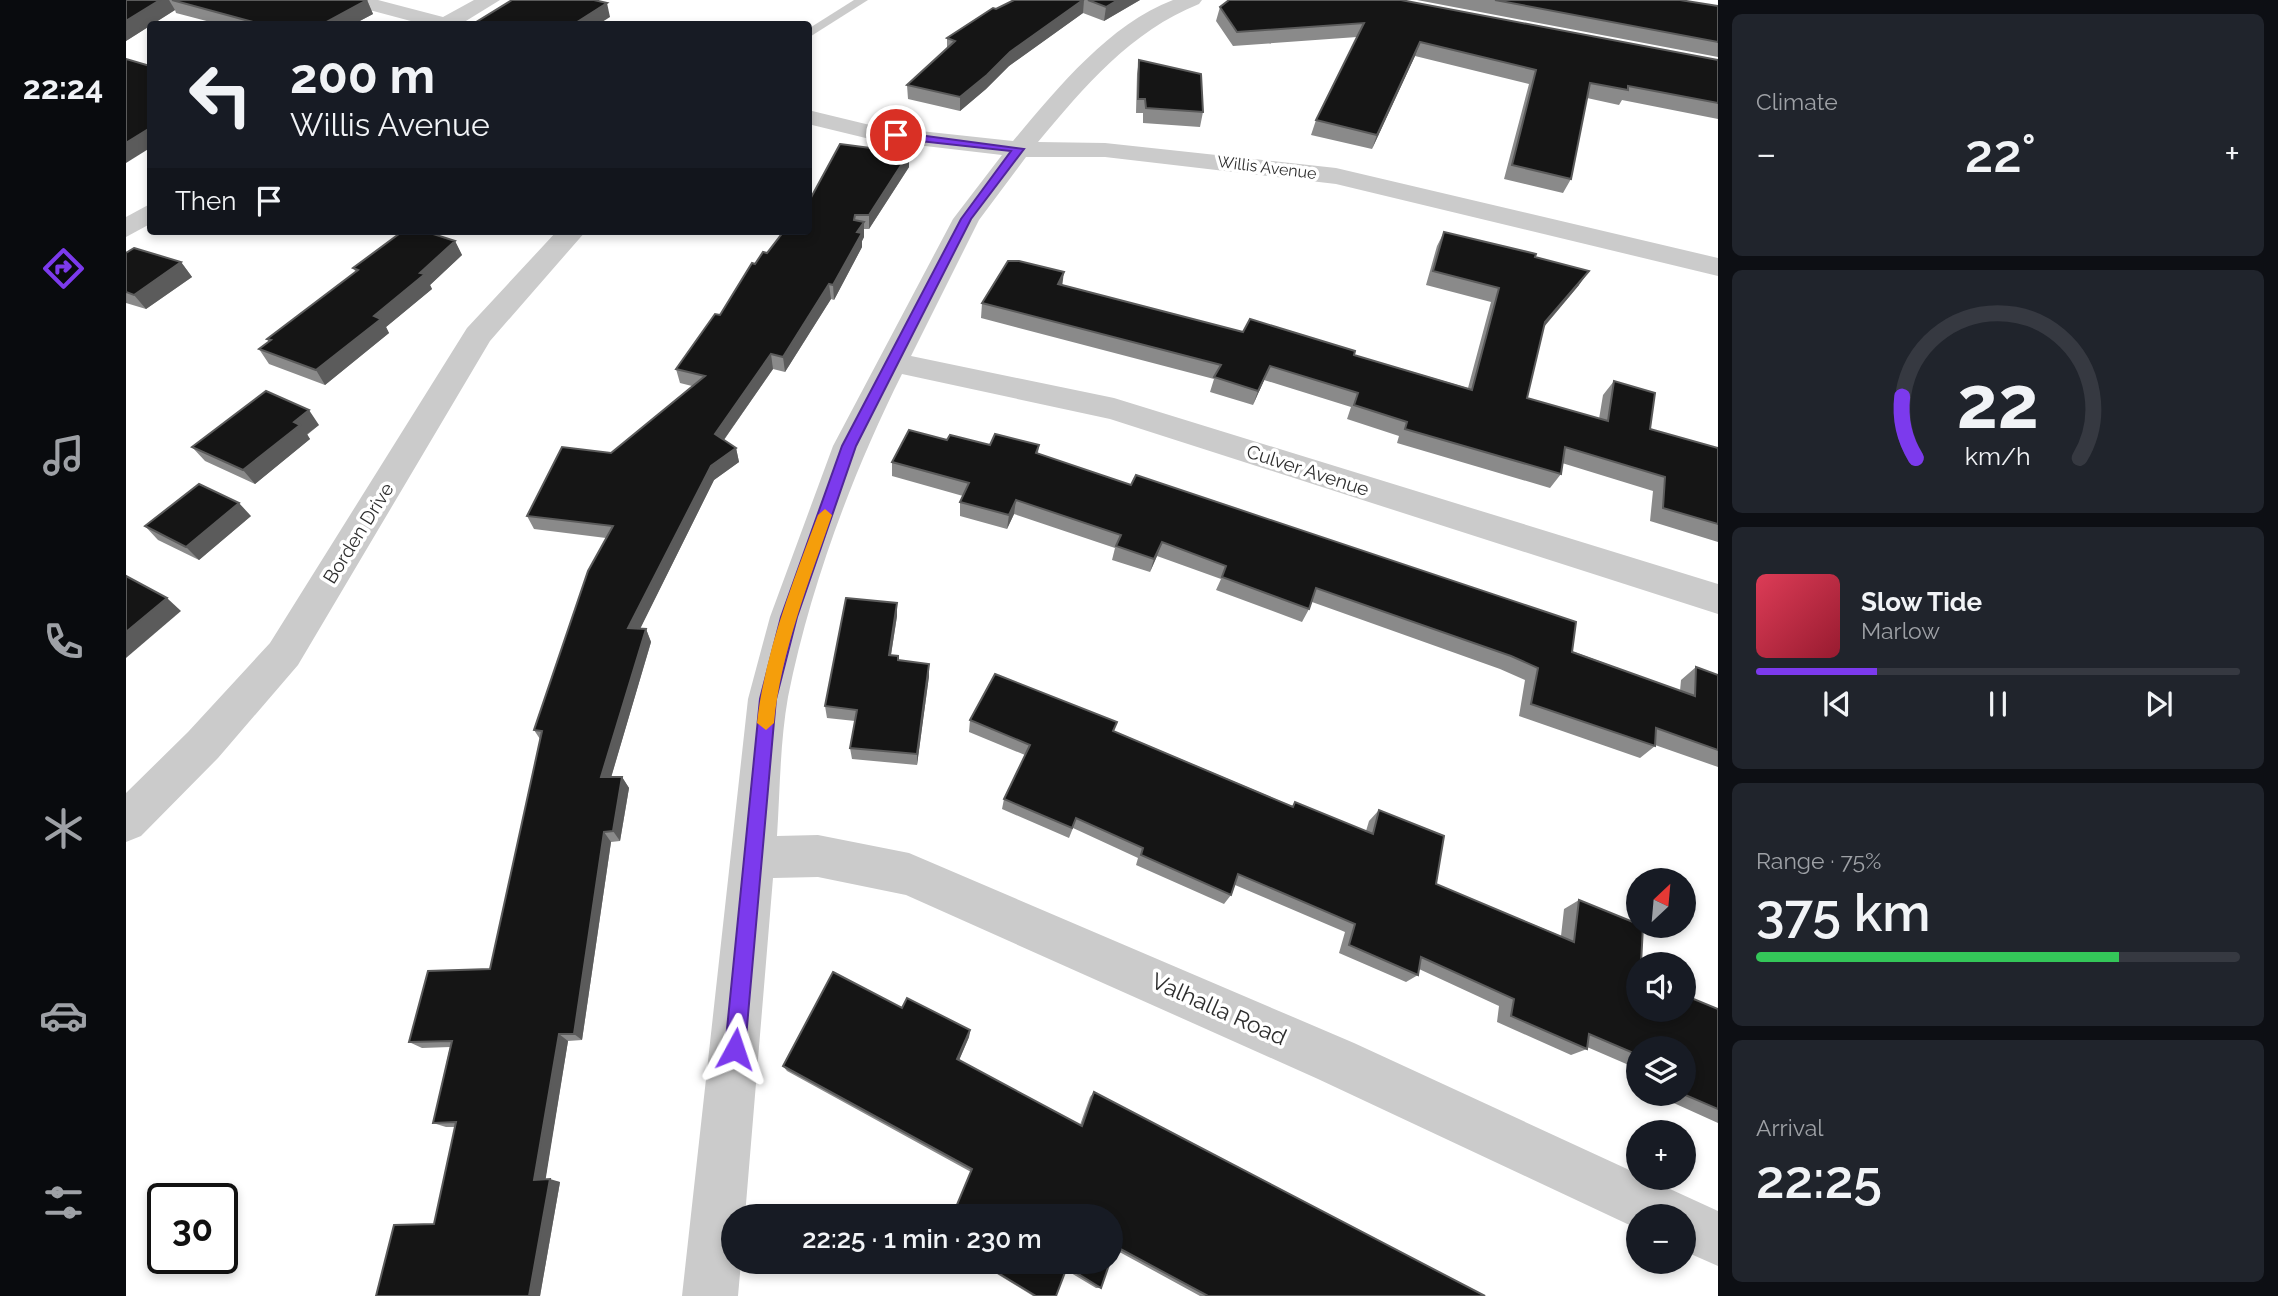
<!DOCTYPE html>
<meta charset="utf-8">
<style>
body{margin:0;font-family:Raleway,sans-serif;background:#20242c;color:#f1f3f6;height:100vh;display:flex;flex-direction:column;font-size:26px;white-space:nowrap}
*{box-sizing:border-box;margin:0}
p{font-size:23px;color:#9ea1a6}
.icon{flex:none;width:38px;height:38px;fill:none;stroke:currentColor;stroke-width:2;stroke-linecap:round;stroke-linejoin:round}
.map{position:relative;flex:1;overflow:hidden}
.sheet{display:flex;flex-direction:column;gap:14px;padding:14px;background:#0d0f14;width:560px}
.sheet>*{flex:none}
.top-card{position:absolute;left:21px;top:21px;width:665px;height:214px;border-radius:7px;box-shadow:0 4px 10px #0003;background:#171b24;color:#f1f3f6;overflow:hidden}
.needle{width:46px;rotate:26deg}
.tools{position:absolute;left:1500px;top:868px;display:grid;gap:14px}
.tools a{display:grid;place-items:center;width:70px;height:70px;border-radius:50%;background:#171b24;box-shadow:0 4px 10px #0003;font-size:35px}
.speed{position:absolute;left:21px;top:1183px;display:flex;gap:14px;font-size:35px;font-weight:700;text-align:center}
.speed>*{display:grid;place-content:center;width:91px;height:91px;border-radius:50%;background:#171b24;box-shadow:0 4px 10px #0003;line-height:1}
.speed .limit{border:4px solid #111;border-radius:10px;background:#fff;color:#111}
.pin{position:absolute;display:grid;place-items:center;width:60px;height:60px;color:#fff;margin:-30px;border:4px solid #fff;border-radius:50%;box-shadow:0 2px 7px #0007}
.me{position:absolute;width:77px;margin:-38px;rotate:5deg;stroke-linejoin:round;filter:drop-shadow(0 0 5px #0008)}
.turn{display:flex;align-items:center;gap:24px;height:147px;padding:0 28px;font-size:32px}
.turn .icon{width:91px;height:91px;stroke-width:2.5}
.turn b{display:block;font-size:49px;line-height:60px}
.then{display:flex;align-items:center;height:66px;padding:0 28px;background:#0003;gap:14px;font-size:26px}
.big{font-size:52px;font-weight:600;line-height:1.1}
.sheet .widget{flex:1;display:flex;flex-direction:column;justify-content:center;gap:10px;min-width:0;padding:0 24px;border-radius:10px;background:#20242c}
.sheet .dial{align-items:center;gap:0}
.dial svg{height:182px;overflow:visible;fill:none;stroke:#363941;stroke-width:7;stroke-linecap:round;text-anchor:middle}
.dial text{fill:#f1f3f6;stroke:none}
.song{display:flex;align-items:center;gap:21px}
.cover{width:84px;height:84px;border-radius:10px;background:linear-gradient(135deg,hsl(350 70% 55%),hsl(350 70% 35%))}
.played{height:7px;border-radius:4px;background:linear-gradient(90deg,#7c3aed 25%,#363941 25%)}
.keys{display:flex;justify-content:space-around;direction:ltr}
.heat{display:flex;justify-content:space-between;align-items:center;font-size:38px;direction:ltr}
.charge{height:10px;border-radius:5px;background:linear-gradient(90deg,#34c759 75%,#363941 0)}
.trip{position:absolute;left:595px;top:1204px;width:402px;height:70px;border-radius:35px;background:#171b24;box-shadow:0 4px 10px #0003;font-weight:600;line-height:70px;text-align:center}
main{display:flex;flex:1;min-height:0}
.tab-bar{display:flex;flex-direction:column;width:126px;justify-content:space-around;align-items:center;background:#090b0e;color:#9ea1a6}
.tab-bar .icon{width:49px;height:49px}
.tab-bar .current{color:#7c3aed}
.tab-bar b{font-size:32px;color:#f1f3f6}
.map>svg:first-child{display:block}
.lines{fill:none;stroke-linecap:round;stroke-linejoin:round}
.lane{fill:#cbcbcb;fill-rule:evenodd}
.street{fill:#cbcbcb;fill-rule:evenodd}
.wall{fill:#8a8a8a}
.shaded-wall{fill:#5b5b5b}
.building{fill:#151515;stroke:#5b5b5b;stroke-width:2}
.route{fill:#7c3aed;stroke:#51269a;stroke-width:2}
.slow{fill:#f59e0b}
.labels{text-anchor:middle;stroke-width:7;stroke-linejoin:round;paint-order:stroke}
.far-street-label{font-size:16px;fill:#2e2e2e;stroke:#fff}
.street-label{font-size:19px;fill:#2e2e2e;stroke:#fff}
.near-street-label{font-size:23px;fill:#2e2e2e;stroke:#fff}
</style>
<main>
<nav class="tab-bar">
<b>22:24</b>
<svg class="icon current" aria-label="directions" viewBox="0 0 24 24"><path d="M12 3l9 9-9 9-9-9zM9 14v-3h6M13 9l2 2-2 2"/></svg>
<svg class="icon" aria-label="music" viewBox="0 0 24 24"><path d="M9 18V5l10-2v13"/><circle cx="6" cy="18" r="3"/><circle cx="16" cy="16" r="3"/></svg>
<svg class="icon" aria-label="phone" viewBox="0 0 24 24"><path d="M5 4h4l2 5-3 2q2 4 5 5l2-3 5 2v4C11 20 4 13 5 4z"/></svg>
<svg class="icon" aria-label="climate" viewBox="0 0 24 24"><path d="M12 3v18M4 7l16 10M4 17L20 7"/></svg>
<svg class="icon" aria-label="car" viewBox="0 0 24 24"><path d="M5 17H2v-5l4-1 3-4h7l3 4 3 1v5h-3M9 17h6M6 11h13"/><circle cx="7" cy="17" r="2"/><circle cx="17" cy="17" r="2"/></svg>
<svg class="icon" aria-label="filters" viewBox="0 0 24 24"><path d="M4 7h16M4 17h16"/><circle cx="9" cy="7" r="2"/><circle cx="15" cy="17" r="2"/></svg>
</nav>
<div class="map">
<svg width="1592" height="1296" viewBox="0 0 1592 1296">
<rect width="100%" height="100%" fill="#fff"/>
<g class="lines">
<polygon class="lane" points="728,0 742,0 682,38 682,29"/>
<g class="street">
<polygon points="218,0 252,0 317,17 348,0 374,0 335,24 296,24 221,4"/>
<path d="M1047,0H1076L1073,4C1005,31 958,87 912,142L979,143L1210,168L1592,258V276L1210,184L979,157H900L853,220L785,356L988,398L1592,584V614L984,419L776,374C726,474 684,587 662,697C654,742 654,790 651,836L692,835L783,853L1228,1043L1512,1174V1178H1520L1592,1211V1266L1558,1251V1216H1512V1229L1192,1079L780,895L692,877L647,878L619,1216H607V1262H615L612,1296H556L622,699L644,617L707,446L827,219L876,155L748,140L682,124V110L748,126L887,141C931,89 982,25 1047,0Z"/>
<polygon points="24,204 24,224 0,237 0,217"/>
<polygon points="431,231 460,231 364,341 172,665 92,758 15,836 0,842 0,793 62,732 144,643 341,328"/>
</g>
</g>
<g class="wall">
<polygon points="0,0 241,0 247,14 228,24 92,24 50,13 49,10 0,41"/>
<polygon points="888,0 1014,0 978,21 957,13 883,66 860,89 834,111 782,99 781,85 821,48 821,38"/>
<polygon points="1291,0 1554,0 1592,6 1592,57"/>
<polygon points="1094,7 1592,60 1592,119 1496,100 1493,105 1461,98 1445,179 1437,193 1378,179 1403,84 1289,56 1246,149 1185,135 1190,120 1231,37 1107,46 1090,21"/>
<polygon points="1013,60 1077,112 1074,127 1017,123 1017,113 1010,113 1011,74"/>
<polygon points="783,153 783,167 743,229 738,229 738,237 736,241 736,247 708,300 705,299 659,372 647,369 598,440 610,448 613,462 588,480 514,629 520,629 525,642 485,777 496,777 503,788 494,841 485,842 456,1040 442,1041 419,1180 434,1182 414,1296 250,1296 308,1224 329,1127 320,1127 307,1123 324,1047 296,1048 283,1042 364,969 414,739 408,730 480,538 408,529 401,516 485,453 566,386 554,383 550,369 594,315 629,264 641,253"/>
<polygon points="1318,232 1409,257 1453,285 1418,327 1401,398 1473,419 1477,395 1488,381 1524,429 1592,448 1592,542 1524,521 1527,491 1436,463 1435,474 1424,488 1271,443 1273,436 1221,419 1225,407 1138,380 1127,405 1084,392 1088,379 855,318 856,303 937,285 1117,332 1228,355 1342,388 1365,302 1300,285 1311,246"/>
<polygon points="329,241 336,255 304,285 306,289 260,327 263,333 199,385 143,364 133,349 143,342 141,339 230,272 227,268"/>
<polygon points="0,253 55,262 66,277 20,309 0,303"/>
<polygon points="193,425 181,435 184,439 129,484 79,461 66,447"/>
<polygon points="821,440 864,445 913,445 912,453 1554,691 1555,680 1570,667 1592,675 1592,767 1529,745 1529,746 1514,758 1393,716 1399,680 1374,669 1186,602 1183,609 1176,622 1090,590 1095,579 1031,556 1024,572 986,560 989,548 888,514 881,529 834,516 834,502 837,496 766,476 766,462"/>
<polygon points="125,516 73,560 32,540 19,526"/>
<polygon points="771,603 771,616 765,655 773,660 803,664 803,676 791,765 726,759 724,748 729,721 701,718 699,706"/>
<polygon points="844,720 988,731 1166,806 1169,802 1240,831 1243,821 1253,810 1310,884 1435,936 1438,909 1453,900 1512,1010 1592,1009 1592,1123 1530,1095 1530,1094 1558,1094 1558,1048 1512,1048 1512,1069 1461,1047 1461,1049 1445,1055 1371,1022 1373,1006 1293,969 1292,975 1280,982 1213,953 1219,932 1109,885 1105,895 1098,904 1010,865 1012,858 947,828 943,838 876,809 878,799 899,755 843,732"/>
<polygon points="776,1008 844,1030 843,1037 833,1060 954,1125 964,1097 968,1092 1359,1296 1074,1296 988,1249 985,1216 842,1216 829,1209 845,1172 661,1071 657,1066"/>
<polygon points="859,1262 984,1262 975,1288 970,1288 940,1270 930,1296 907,1296 858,1266"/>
</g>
<g class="shaded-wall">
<polygon points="34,0 43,0 49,10 0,41 0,21"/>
<polygon points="241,0 247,14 228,24 197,24"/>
<polygon points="957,0 958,0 957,13 883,66 860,89 834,111 834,97 884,52"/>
<polygon points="992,0 1014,0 978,21 980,7"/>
<polygon points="481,3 484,17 473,24 448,24"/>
<polygon points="1294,42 1289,56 1246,149 1251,135"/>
<polygon points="24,128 24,148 0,163 0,143"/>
<polygon points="783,153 783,167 743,229 743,215"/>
<polygon points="738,222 738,237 736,241 736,247 708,300 707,285 731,232"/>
<polygon points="329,241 336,255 304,285 306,289 260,327 263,333 199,385 190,370"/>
<polygon points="55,262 66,277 20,309 8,295"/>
<polygon points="1463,271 1453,285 1410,336 1419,322"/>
<polygon points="938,272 936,287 932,284"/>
<polygon points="703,284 705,299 659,372 657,357"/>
<polygon points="645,354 647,369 592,448 589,434"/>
<polygon points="1144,366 1138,380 1127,405 1132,391"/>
<polygon points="183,410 193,425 181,434 184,439 129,484 117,470 168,422"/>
<polygon points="610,448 613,462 588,480 508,641 502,628 585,466"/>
<polygon points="890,500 888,514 881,529 883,515"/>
<polygon points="113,503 125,516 73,560 60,547"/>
<polygon points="1036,542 1031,556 1024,572 1028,559"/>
<polygon points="41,598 55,611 0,658 0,632"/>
<polygon points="771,603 771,616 763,667 763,655"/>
<polygon points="520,629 525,642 482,788 475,777"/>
<polygon points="803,664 803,676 791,765 791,754"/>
<polygon points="496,777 503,788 494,841 487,831"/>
<polygon points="478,832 485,842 456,1040 448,1034"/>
<polygon points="844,1030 843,1037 831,1065 831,1059"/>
<polygon points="433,1034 442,1041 419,1183 408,1180"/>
<polygon points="424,1179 434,1182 414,1296 403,1296"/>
</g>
<g class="building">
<polygon points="0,0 34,0 0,21"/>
<polygon points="46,0 241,0 197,24 134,24"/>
<polygon points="386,0 468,0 481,3 448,24 347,24"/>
<polygon points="888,0 957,0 884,52 861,75 834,97 781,85 829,41 821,38 867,8 870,9"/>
<polygon points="962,0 992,0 980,7"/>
<polygon points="1103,0 1275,0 1592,60 1592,103 1502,86 1502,90 1464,83 1445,179 1386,165 1410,70 1294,42 1251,135 1190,120 1238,23 1111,32 1094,7"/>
<polygon points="1369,0 1554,0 1592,6 1592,42"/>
<polygon points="0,59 24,66 24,128 0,143"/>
<polygon points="1013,60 1075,74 1077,112 1020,108 1019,99 1012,99"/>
<polygon points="714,144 783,153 743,215 729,215 728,220 738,222 731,232 736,233 707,285 703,284 657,357 645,354 589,434 610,448 585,466 502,628 520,629 475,777 496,777 487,831 478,832 448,1034 433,1034 408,1180 424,1179 403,1296 250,1296 268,1225 308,1224 330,1122 307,1123 326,1041 283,1042 302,971 364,969 416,731 408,730 462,571 487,526 401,516 436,447 485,453 579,376 550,369 589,314 594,315 626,263 629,264 637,252 641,253 658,231 682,231 682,203"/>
<polygon points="277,231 298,231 329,241 294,273 299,274 248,316 255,319 190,370 133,349 145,340 141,339 232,270 227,268"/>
<polygon points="1318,232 1410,254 1409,257 1463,271 1419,322 1401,398 1482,421 1488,381 1529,393 1524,429 1592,448 1592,524 1537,508 1539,477 1439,447 1435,474 1279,429 1281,422 1228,405 1232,393 1144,366 1132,391 1088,377 1095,365 856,303 882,261 893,261 938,272 932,284 1117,332 1124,319 1229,351 1228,355 1346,390 1373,288 1307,271"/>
<polygon points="8,248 55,262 8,295 0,292 0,253"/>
<polygon points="140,391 183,410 168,422 174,425 117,470 66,447"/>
<polygon points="783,430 821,440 824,435 864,445 869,434 913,445 910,453 1005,485 1010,475 1450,622 1446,652 1569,696 1570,667 1592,675 1592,750 1530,728 1529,746 1405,704 1412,668 1385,656 1190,588 1183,609 1096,577 1100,566 1036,542 1028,559 990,546 995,535 890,500 883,515 834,502 843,483 766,462"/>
<polygon points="73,484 113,503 60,547 19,526"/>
<polygon points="0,576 41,598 0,632"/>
<polygon points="720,598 771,603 763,655 772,656 772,660 803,664 791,754 724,748 731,710 699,706"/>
<polygon points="869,674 991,722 987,731 1167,807 1169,802 1247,834 1253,810 1318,836 1310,884 1448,942 1453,900 1512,924 1512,926 1517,926 1515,964 1512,964 1512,1010 1558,1010 1558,995 1592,1009 1592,1109 1557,1094 1558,1048 1512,1048 1512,1055 1463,1034 1461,1049 1385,1016 1388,999 1295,957 1292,975 1223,945 1229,924 1112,874 1105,895 1015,855 1017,848 950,818 946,828 878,799 904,745 844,720"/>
<polygon points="707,972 776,1008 781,998 844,1030 831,1059 956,1126 968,1092 1359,1296 1082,1296 989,1246 985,1257 985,1216 846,1216 830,1207 846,1169 657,1066"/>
<polygon points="861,1262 984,1262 975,1288 941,1267 930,1296 910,1296 859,1265"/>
</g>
<polygon class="route" points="770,132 898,149 845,219 730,446 671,617 650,699 619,1049 616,1056 609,1059 602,1056 599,1049 634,699 655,617 716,446 835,219 885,151 766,138"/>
<path class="slow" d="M699,509L706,515C683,582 655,651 648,723L640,730L631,723C639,651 667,582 692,515Z"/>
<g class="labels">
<g class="far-street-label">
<text transform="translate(1141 167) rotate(7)" y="6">Willis Avenue</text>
</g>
<g class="street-label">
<text transform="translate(1182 470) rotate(18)" y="7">Culver Avenue</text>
<text transform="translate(232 533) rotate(-58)" y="7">Borden Drive</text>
</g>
<g class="near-street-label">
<text transform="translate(1093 1009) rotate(24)" y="8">Valhalla Road</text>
</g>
</g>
</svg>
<div class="tools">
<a><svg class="needle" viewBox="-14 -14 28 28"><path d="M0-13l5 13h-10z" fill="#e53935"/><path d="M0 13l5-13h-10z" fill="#9ea1a6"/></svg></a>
<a><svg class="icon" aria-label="sound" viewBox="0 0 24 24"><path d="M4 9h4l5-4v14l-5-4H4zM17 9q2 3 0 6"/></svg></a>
<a><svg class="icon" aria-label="layers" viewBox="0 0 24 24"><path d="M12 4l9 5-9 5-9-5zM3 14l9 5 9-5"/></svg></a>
<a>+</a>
<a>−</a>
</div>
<div class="speed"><div class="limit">30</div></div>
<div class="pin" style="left:770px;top:135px;background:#d93025"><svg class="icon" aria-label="arrive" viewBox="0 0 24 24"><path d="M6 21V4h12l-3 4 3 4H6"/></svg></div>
<svg class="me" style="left:609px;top:1049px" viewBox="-20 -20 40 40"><path d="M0-17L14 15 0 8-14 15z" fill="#7c3aed" stroke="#fff" stroke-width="4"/></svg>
<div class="trip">22:25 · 1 min · 230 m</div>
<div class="top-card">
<div class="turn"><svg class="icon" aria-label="left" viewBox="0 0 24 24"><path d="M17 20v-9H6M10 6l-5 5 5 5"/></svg><div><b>200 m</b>Willis Avenue</div></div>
<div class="then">Then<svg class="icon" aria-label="arrive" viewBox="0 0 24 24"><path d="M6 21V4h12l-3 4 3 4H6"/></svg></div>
</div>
</div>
<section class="sheet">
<div class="widget"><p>Climate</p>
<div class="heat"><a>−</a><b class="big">22°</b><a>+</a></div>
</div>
<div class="widget dial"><svg viewBox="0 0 100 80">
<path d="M14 69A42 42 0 1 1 86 69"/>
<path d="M14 69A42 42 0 0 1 8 42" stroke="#7c3aed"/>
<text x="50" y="56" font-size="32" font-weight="700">22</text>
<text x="50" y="72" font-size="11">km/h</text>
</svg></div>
<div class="widget">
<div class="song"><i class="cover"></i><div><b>Slow Tide</b><p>Marlow</p></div></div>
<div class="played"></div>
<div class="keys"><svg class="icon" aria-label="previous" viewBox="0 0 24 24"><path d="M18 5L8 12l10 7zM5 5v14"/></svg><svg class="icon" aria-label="pause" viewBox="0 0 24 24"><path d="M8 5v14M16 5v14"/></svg><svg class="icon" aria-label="next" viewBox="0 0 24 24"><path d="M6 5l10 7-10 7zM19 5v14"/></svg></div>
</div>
<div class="widget"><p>Range · 75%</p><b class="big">375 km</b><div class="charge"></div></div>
<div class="widget"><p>Arrival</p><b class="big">22:25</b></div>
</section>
</main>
